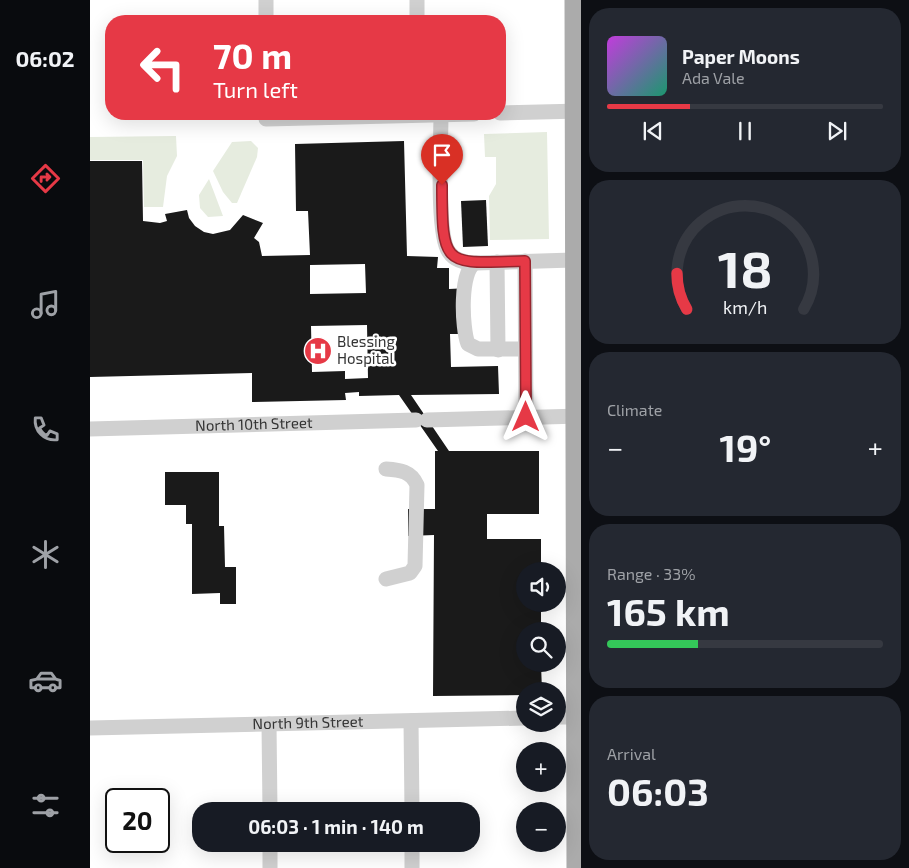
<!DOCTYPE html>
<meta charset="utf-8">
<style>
body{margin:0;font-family:"Exo 2",sans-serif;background:#242831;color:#f1f3f6;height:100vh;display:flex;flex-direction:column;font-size:19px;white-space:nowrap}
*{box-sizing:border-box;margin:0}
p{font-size:16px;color:#9ea1a6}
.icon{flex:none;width:28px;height:28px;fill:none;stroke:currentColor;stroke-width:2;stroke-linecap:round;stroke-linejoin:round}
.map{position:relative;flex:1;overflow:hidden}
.side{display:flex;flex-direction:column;gap:8px;padding:8px;background:#0d0f14;width:328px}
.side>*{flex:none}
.banner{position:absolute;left:15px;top:15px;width:401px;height:105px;border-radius:20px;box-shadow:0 5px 20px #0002;background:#e63946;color:#fff;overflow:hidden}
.buttons{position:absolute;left:426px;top:562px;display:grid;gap:10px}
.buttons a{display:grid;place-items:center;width:50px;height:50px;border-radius:50%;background:#171b24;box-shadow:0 5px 20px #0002;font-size:25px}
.speed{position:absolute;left:15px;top:788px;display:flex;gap:10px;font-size:25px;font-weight:700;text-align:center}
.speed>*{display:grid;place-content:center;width:65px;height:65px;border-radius:50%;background:#171b24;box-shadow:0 5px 20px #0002;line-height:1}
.speed .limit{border:2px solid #111;border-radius:8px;background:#fff;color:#111}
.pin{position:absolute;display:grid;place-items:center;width:42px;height:42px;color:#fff;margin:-51px -21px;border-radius:50% 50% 50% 0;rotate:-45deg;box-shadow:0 0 5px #0007}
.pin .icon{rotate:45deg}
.me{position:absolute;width:55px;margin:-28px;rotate:0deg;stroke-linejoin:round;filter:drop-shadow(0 0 4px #0008)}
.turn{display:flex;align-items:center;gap:18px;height:105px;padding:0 25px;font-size:22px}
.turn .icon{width:65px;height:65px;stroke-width:2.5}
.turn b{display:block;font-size:35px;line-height:42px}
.big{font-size:38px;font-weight:700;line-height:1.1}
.side .widget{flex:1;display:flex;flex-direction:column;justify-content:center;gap:8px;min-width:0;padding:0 18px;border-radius:20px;background:#242831}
.side .dial{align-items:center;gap:0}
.dial svg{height:130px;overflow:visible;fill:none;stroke:#363941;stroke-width:7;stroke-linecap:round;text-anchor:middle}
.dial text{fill:#f1f3f6;stroke:none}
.song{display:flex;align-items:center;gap:15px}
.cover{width:60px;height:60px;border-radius:8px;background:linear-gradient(135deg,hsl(290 70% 55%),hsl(160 70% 35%))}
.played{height:5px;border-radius:2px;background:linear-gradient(90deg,#e63946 30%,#363941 30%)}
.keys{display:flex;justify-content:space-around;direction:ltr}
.heat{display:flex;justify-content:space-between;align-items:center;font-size:28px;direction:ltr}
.charge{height:8px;border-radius:4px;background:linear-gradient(90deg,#34c759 33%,#363941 0)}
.trip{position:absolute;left:102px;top:802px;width:288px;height:50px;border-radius:20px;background:#171b24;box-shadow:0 5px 20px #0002;font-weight:700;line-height:50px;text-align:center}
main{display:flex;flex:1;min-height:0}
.tabs{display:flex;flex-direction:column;width:90px;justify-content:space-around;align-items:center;background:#090b0e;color:#9ea1a6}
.tabs .icon{width:35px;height:35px}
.tabs .active{color:#e63946}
.tabs b{font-size:22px;color:#f1f3f6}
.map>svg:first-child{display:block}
.green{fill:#e6ecdf}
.building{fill:#1a1a1a;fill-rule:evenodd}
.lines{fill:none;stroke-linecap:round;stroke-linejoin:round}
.minor{stroke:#d0d0d0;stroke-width:15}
.major{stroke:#ababab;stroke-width:19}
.route-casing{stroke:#96252e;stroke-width:12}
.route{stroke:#e63946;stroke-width:9}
.labels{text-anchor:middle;stroke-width:5;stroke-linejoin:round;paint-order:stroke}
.poi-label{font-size:15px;fill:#333;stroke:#fff;text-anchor:start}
.street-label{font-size:15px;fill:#333;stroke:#fff}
</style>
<main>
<nav class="tabs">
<b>06:02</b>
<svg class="icon active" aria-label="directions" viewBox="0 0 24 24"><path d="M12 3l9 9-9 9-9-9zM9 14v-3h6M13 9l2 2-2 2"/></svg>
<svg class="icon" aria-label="music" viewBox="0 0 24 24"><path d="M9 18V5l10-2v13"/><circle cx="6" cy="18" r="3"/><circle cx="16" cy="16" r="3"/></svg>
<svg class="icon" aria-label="phone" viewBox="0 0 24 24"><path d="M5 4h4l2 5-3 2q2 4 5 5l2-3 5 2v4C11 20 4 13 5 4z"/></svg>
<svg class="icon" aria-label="climate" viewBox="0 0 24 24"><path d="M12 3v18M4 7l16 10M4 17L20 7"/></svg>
<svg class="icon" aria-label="car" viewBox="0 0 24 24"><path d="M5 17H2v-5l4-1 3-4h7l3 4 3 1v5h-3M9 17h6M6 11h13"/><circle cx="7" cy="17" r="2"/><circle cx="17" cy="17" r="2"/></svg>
<svg class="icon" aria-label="filters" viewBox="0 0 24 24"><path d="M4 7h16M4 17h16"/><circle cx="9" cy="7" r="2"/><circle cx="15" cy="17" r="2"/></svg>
</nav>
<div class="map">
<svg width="492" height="868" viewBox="0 0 492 868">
<rect width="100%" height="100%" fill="#fff"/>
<g class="green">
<polygon points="457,132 459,239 400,240 399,196 406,184 406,157 395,157 394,134"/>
<polygon points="86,136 87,156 77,176 73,207 54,207 53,160 0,160 0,137"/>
<polygon points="161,141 168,148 167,157 147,203 142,203 133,192 123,171 142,142"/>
<polygon points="119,179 133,216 118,217 110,208 109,195"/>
</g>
<g class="building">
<path d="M314,141L317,256L348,257L347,268H359V289L379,288L380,334H360L361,367L408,366L409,394L321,395L359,451H449V514H397V539H451V571H435V604H451V631H435V664H451L452,691H435V695L343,696L344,535L318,536V509H345V451H348L309,395L269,396V392L255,393L256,400L162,402V373L0,377V161H52L53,221L70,223L77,221L75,214L97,210L99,218L105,226L114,232L123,234L140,230L153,215L173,223L164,238L169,242L172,256L220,255L218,211H206L205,144ZM275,264L276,293L220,294V265ZM277,325L278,378L255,379V371L222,372L221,326Z"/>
<polygon points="396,200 398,246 373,247 371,201"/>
<polygon points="75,472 129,472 129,526 134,526 135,567 146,567 146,604 130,604 130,593 102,594 102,524 96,524 96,505 75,505"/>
</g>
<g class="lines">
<g class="minor">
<polyline points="176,0 176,21"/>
<polyline points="327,21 327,0"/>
<polyline points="410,113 492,111"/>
<polyline points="176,114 176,119 384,114"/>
<path d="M351,115C351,140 346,236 359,252C365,261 376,263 386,263"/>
<polyline points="435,261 436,417"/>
<polyline points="407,262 408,350"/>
<path d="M435,349H388L378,344C372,329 369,269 386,263L483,260"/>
<polyline points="337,420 492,416"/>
<path id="s1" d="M0,429L326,420"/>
<path d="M296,579L320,573L325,566L327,485C321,471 310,470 296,469"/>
<polyline points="468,717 492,717"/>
<polyline points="321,721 322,811"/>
<polyline points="179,724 180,811"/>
<path id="s2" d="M0,728L435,718"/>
<polyline points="180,844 180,868"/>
<polyline points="322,844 322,868"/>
</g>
<polyline class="major" points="484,0 486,868"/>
</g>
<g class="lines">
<g class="route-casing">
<path id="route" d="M352,185C352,270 355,263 435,261L436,417"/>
</g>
<use href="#route" class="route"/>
</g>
<defs>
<g id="hospital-disc" transform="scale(1.4375)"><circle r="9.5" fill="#e63946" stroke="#fff"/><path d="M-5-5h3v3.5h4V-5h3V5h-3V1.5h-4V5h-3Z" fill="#fff"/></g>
</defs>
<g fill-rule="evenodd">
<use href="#hospital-disc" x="228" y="351"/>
</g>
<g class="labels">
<g class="poi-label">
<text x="247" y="347">Blessing<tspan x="247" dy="17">Hospital</tspan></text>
</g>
<g class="street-label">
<text dy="5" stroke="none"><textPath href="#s1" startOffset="164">North 10th Street</textPath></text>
<text dy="5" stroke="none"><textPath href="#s2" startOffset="218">North 9th Street</textPath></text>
</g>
</g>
</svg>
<div class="buttons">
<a><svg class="icon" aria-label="sound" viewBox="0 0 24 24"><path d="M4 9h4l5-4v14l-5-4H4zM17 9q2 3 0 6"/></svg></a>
<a><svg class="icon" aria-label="search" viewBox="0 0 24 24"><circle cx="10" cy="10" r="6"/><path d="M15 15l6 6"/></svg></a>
<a><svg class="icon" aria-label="layers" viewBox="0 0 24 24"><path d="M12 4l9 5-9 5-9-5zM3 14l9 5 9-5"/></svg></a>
<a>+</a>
<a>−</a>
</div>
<div class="speed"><div class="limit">20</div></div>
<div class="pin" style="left:352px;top:185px;background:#d93025"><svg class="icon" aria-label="arrive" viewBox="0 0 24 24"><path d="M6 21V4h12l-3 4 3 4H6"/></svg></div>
<svg class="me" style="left:436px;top:417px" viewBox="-20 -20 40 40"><path d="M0-17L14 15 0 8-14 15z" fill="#e63946" stroke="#fff" stroke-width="4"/></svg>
<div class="trip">06:03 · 1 min · 140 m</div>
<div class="banner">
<div class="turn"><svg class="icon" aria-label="left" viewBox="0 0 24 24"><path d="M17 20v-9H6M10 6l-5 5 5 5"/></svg><div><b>70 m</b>Turn left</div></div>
</div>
</div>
<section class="side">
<div class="widget">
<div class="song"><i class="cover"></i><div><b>Paper Moons</b><p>Ada Vale</p></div></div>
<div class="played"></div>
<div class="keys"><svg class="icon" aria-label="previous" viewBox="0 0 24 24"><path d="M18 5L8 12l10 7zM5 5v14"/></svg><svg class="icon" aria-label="pause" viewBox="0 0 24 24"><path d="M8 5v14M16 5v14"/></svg><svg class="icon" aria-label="next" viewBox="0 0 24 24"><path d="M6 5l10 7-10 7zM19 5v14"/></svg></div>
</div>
<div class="widget dial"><svg viewBox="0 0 100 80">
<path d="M14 69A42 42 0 1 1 86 69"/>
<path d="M14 69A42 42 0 0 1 8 47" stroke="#e63946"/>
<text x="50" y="56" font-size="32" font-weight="700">18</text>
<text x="50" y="72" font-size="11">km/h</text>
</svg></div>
<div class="widget"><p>Climate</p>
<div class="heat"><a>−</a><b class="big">19°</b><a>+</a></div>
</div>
<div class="widget"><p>Range · 33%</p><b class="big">165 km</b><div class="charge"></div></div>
<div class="widget"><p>Arrival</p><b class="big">06:03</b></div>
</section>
</main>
